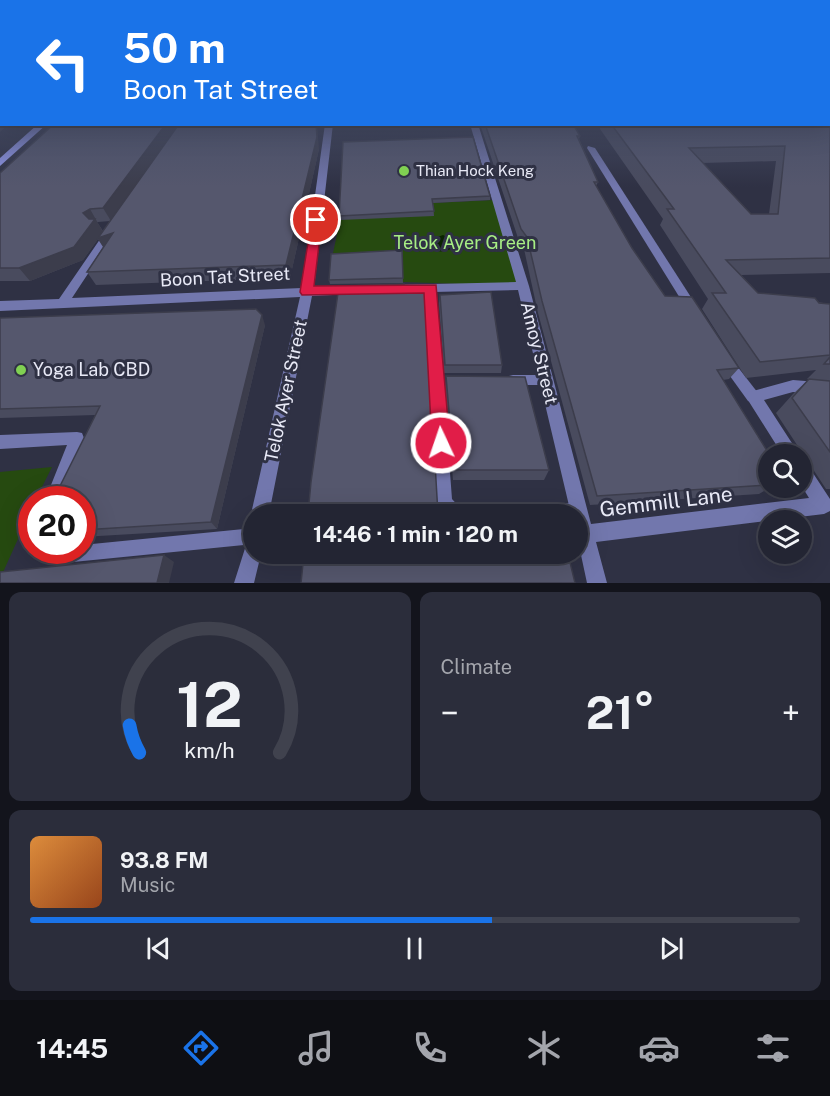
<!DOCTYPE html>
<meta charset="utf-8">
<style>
body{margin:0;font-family:"Public Sans",sans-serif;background:#2b2d3b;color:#f1f3f6;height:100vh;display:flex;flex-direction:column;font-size:22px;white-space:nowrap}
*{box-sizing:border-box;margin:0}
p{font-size:20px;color:#a3a5ac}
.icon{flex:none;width:33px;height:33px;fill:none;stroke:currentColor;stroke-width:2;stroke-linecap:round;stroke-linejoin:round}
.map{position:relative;height:583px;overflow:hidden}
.details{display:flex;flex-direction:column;gap:9px;padding:9px;background:#13141c;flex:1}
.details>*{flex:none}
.banner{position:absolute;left:0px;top:0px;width:831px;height:126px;box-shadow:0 6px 24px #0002,0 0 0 2px #40424e;background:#1a73e8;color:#fff;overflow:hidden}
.controls{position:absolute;left:758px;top:444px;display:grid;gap:12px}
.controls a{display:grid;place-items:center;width:54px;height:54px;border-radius:50%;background:#232533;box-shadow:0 6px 24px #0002,0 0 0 2px #40424e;font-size:30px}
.speed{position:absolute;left:18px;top:486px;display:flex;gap:12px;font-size:30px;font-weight:700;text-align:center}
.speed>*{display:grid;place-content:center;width:78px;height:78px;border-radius:50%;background:#232533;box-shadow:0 6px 24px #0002,0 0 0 2px #40424e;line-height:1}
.speed .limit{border:9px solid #d22;background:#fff;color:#111}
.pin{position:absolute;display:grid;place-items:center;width:51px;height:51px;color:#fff;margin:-26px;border:3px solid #fff;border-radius:50%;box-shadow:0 2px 6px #0007}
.me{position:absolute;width:66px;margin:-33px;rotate:357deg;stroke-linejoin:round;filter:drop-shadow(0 0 4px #0008)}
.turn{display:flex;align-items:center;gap:21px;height:126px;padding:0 24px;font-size:27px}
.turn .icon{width:78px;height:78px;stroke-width:2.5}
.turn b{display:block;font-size:42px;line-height:51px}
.big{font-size:45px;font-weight:700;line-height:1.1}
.details .tile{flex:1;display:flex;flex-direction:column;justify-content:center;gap:9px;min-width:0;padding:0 21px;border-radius:12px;background:#2b2d3b}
.details .dial{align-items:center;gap:0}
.dial svg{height:156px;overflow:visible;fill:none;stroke:#40424e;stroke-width:7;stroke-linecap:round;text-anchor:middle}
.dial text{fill:#f1f3f6;stroke:none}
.song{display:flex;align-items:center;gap:18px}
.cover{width:72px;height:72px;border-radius:9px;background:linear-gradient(135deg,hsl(30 70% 55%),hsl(20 70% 35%))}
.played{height:6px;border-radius:3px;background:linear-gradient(90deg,#1a73e8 60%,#40424e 60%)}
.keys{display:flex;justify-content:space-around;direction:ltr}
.heat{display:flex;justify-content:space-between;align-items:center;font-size:33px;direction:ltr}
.details .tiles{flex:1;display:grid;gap:9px;grid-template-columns:1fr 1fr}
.tile:last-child{grid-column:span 2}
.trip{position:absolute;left:243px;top:504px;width:345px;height:60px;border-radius:30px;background:#232533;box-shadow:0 6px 24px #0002,0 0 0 2px #40424e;font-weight:700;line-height:60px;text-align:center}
.tabs{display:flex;height:96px;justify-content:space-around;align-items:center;background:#0e0f14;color:#a3a5ac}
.tabs .icon{width:42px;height:42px}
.tabs .active{color:#1a73e8}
.tabs b{font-size:27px;color:#f1f3f6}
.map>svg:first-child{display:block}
.green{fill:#264a10}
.water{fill:#0a2400}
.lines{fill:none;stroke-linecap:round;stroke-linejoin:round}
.lane{fill:#7277ad;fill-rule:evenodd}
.street{fill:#7277ad;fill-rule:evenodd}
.secondary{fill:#959cf3;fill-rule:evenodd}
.wall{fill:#494b5e;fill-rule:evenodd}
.shaded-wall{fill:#3c3d4c}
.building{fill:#55576d;stroke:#3c3d4c;stroke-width:1.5;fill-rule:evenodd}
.route{fill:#e11d48;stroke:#92132f;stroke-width:1.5}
.poi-dot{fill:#80d052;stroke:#2f3144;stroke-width:2}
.labels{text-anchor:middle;stroke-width:6;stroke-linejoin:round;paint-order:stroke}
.far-poi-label{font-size:15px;fill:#e8e9f6;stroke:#2f3144;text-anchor:start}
.park-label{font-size:18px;fill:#a7ee84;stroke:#2f3144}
.street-label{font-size:18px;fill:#e8e9f6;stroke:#2f3144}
.poi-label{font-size:18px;fill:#e8e9f6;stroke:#2f3144;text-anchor:start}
.near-street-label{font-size:21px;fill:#e8e9f6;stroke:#2f3144}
</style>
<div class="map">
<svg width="830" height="583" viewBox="0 0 830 583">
<rect width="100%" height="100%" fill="#2f3144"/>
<g class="green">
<polygon points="495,200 523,286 403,282 332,258 340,220 432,203"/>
<polygon points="52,467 36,499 32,500 31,510 0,579 0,472"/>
</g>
<path class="water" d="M443,235L453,240L452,248C444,253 435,253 428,245L429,240Z"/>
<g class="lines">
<g class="lane">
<polygon points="588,146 595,148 696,305 697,308 696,311 688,311 587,148"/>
<polygon points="431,284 436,288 452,499 461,509 463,514 446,514 440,508 437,503 426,288"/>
<polygon points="726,356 730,357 758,393 759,397 758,401 753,403 748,401 722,365 720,361 722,357"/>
<polygon points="513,375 546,375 550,376 552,380 550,384 546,385 513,385 509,384 507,380 509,376"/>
<polygon points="77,432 82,433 84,438 60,500 45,500 67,445 0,449 0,435"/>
<polygon points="579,503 584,506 587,511 584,516 578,519 578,514 496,514 499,509 504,506"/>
<polygon points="254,528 254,544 53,564 36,556 34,550 82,550 82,545"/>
</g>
<g class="street">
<polygon points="325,124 333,124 314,288 354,286 360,290 354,294 312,296 269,514 254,514 254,520 251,514 300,297 0,311 0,301 59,299 107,229 111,228 116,231 72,298 302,288"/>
<polygon points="470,124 478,124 529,286 591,524 809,498 801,485 801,462 807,464 830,499 830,511 824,514 596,542 607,583 587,583 578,541 578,514 571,514 518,290 389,293 383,289 389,285 516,282"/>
<polygon points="793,380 830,383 830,395 793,392 764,400 799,454 782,454 746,397 748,392 753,391"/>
<polygon points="254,536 254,554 261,554 254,583 234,583 248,539"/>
</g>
<polygon class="secondary" points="38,124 47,124 0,166 0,158"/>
</g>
<g class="wall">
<path d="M830,105V273L741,275L758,293L830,304V489H826L776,413L793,394L809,379L814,380L807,379L816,370L746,378L702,309L708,299L660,225L663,219L600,129L601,124H830ZM776,161L769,214H751L702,163Z"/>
<polygon points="480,124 573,124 580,136 579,139 598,182 596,186 632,248 665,296 739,368 729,379 723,380 768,454 768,488 769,488 759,494 590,505 538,313 524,249 519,241"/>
<polygon points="343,142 490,196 490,200 433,203 434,216 340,220 339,216"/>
<path d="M319,149L290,278L96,285L87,272L103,247L98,239L83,260L30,281H0V173ZM110,221L103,231L97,222H98Z"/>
<polygon points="402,250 403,283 330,284 329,280"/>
<polygon points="440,295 502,365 501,373 444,373 439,303"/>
<polygon points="0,318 265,325 217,529 82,537 82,500 95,415 0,418"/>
<polygon points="446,376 549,470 544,480 453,480 445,387"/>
</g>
<g class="shaded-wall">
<polygon points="2,108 2,124 9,124 0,132 0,109"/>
<polygon points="166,124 179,124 111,221 103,208"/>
<polygon points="316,124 317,124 319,149 290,278 286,265"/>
<polygon points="90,209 103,232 113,233 106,251 98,239 83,260 30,281 19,268 83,213"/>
<polygon points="262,315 265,325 217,529 211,522"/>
<polygon points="164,555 174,562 169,583 157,583"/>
</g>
<g class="building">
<path d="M830,122V258L726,260L758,293L815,298L819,303L830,304V355L760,362L712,293H726L667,209H674L611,124H830ZM785,146L778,214H751L689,148Z"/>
<polygon points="54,124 166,124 103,208 90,209 83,213 89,219 95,219 74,247 19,268 0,268 0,173"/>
<polygon points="179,124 316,124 317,137 286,265 87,272 113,233 98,238"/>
<polygon points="485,124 573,124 580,136 577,136 598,182 594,182 632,248 665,296 692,297 739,368 717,370 769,454 768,485 597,496 542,301 527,237 521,229"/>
<polygon points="473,137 490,196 432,199 434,211 339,216 343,142"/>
<polygon points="402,250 403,278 329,280 331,254"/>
<polygon points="404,284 404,292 425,292 438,514 308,514 311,482 339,286"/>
<polygon points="491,292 502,365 445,365 440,295"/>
<polygon points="256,309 262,315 211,522 82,530 82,500 53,500 100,406 0,409 0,318"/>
<polygon points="830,357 830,364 824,364"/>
<polygon points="446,376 525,377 549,470 454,470"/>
<polygon points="809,379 830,381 830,452 792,398"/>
<polygon points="304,554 568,554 575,583 301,583"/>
<polygon points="164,555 157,583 0,583 0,572"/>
</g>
<linearGradient id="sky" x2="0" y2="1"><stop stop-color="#1a1b25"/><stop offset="0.56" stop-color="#474e67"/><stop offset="1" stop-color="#474e67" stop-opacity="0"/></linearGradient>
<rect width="830" height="187" fill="url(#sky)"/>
<polygon class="route" points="312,218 322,220 314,286 436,285 450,443 447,449 441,451 434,449 432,443 424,293 302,295 300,292"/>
<g class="poi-dot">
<circle cx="404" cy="171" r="6"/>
<circle cx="21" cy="370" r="6"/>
</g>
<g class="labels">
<g class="far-poi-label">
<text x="416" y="176">Thian Hock Keng</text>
</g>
<g class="park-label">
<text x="465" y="249">Telok Ayer Green</text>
</g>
<g class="street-label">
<text transform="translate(225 277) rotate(-3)" y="6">Boon Tat Street</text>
<text transform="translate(539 353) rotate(76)" y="6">Amoy Street</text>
<text transform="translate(286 391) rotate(-78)" y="6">Telok Ayer Street</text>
</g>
<g class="poi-label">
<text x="33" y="376">Yoga Lab CBD</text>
</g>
<g class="near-street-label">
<text transform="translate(666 502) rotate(-7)" y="7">Gemmill Lane</text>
</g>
</g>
</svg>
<div class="controls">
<a><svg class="icon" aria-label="search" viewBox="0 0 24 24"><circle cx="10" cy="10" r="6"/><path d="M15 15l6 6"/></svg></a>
<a><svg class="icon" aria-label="layers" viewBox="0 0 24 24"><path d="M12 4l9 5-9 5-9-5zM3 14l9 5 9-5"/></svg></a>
</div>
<div class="speed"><div class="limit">20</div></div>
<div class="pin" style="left:316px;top:220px;background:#d93025"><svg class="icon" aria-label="arrive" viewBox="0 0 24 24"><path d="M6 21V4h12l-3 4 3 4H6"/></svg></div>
<svg class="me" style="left:441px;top:443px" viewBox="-20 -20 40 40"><circle r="17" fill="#e11d48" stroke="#fff" stroke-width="3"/><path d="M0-11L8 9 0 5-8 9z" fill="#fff"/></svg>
<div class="trip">14:46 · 1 min · 120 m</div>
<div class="banner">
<div class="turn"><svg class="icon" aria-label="left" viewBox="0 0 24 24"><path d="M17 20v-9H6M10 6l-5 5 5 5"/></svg><div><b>50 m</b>Boon Tat Street</div></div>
</div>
</div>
<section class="details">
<div class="tiles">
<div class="tile dial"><svg viewBox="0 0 100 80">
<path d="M14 69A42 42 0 1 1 86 69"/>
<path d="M14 69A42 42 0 0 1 9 55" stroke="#1a73e8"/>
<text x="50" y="56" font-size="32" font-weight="700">12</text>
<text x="50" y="72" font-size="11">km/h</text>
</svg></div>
<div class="tile"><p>Climate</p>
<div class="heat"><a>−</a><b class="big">21°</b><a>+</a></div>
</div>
<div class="tile">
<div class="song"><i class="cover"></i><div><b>93.8 FM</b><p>Music</p></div></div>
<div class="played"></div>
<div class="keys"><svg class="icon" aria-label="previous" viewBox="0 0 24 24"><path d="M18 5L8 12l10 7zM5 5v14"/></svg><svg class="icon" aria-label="pause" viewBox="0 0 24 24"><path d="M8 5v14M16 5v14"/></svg><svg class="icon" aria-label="next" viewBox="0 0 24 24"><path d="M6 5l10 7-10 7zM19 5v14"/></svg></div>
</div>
</div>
</section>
<nav class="tabs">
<b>14:45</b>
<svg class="icon active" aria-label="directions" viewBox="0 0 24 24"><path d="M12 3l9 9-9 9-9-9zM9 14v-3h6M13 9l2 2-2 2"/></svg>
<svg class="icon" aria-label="music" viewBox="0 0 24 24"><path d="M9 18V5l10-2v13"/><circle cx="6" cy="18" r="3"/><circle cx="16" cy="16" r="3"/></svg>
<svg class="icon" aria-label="phone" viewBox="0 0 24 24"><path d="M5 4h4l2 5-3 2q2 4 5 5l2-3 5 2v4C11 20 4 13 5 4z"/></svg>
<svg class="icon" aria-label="climate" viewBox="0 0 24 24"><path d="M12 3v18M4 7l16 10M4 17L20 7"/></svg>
<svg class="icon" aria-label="car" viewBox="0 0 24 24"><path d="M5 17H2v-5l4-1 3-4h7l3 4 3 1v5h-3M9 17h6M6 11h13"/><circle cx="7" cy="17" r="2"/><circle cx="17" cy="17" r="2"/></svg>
<svg class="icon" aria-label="filters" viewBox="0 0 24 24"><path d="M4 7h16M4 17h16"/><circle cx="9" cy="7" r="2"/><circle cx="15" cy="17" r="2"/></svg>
</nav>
